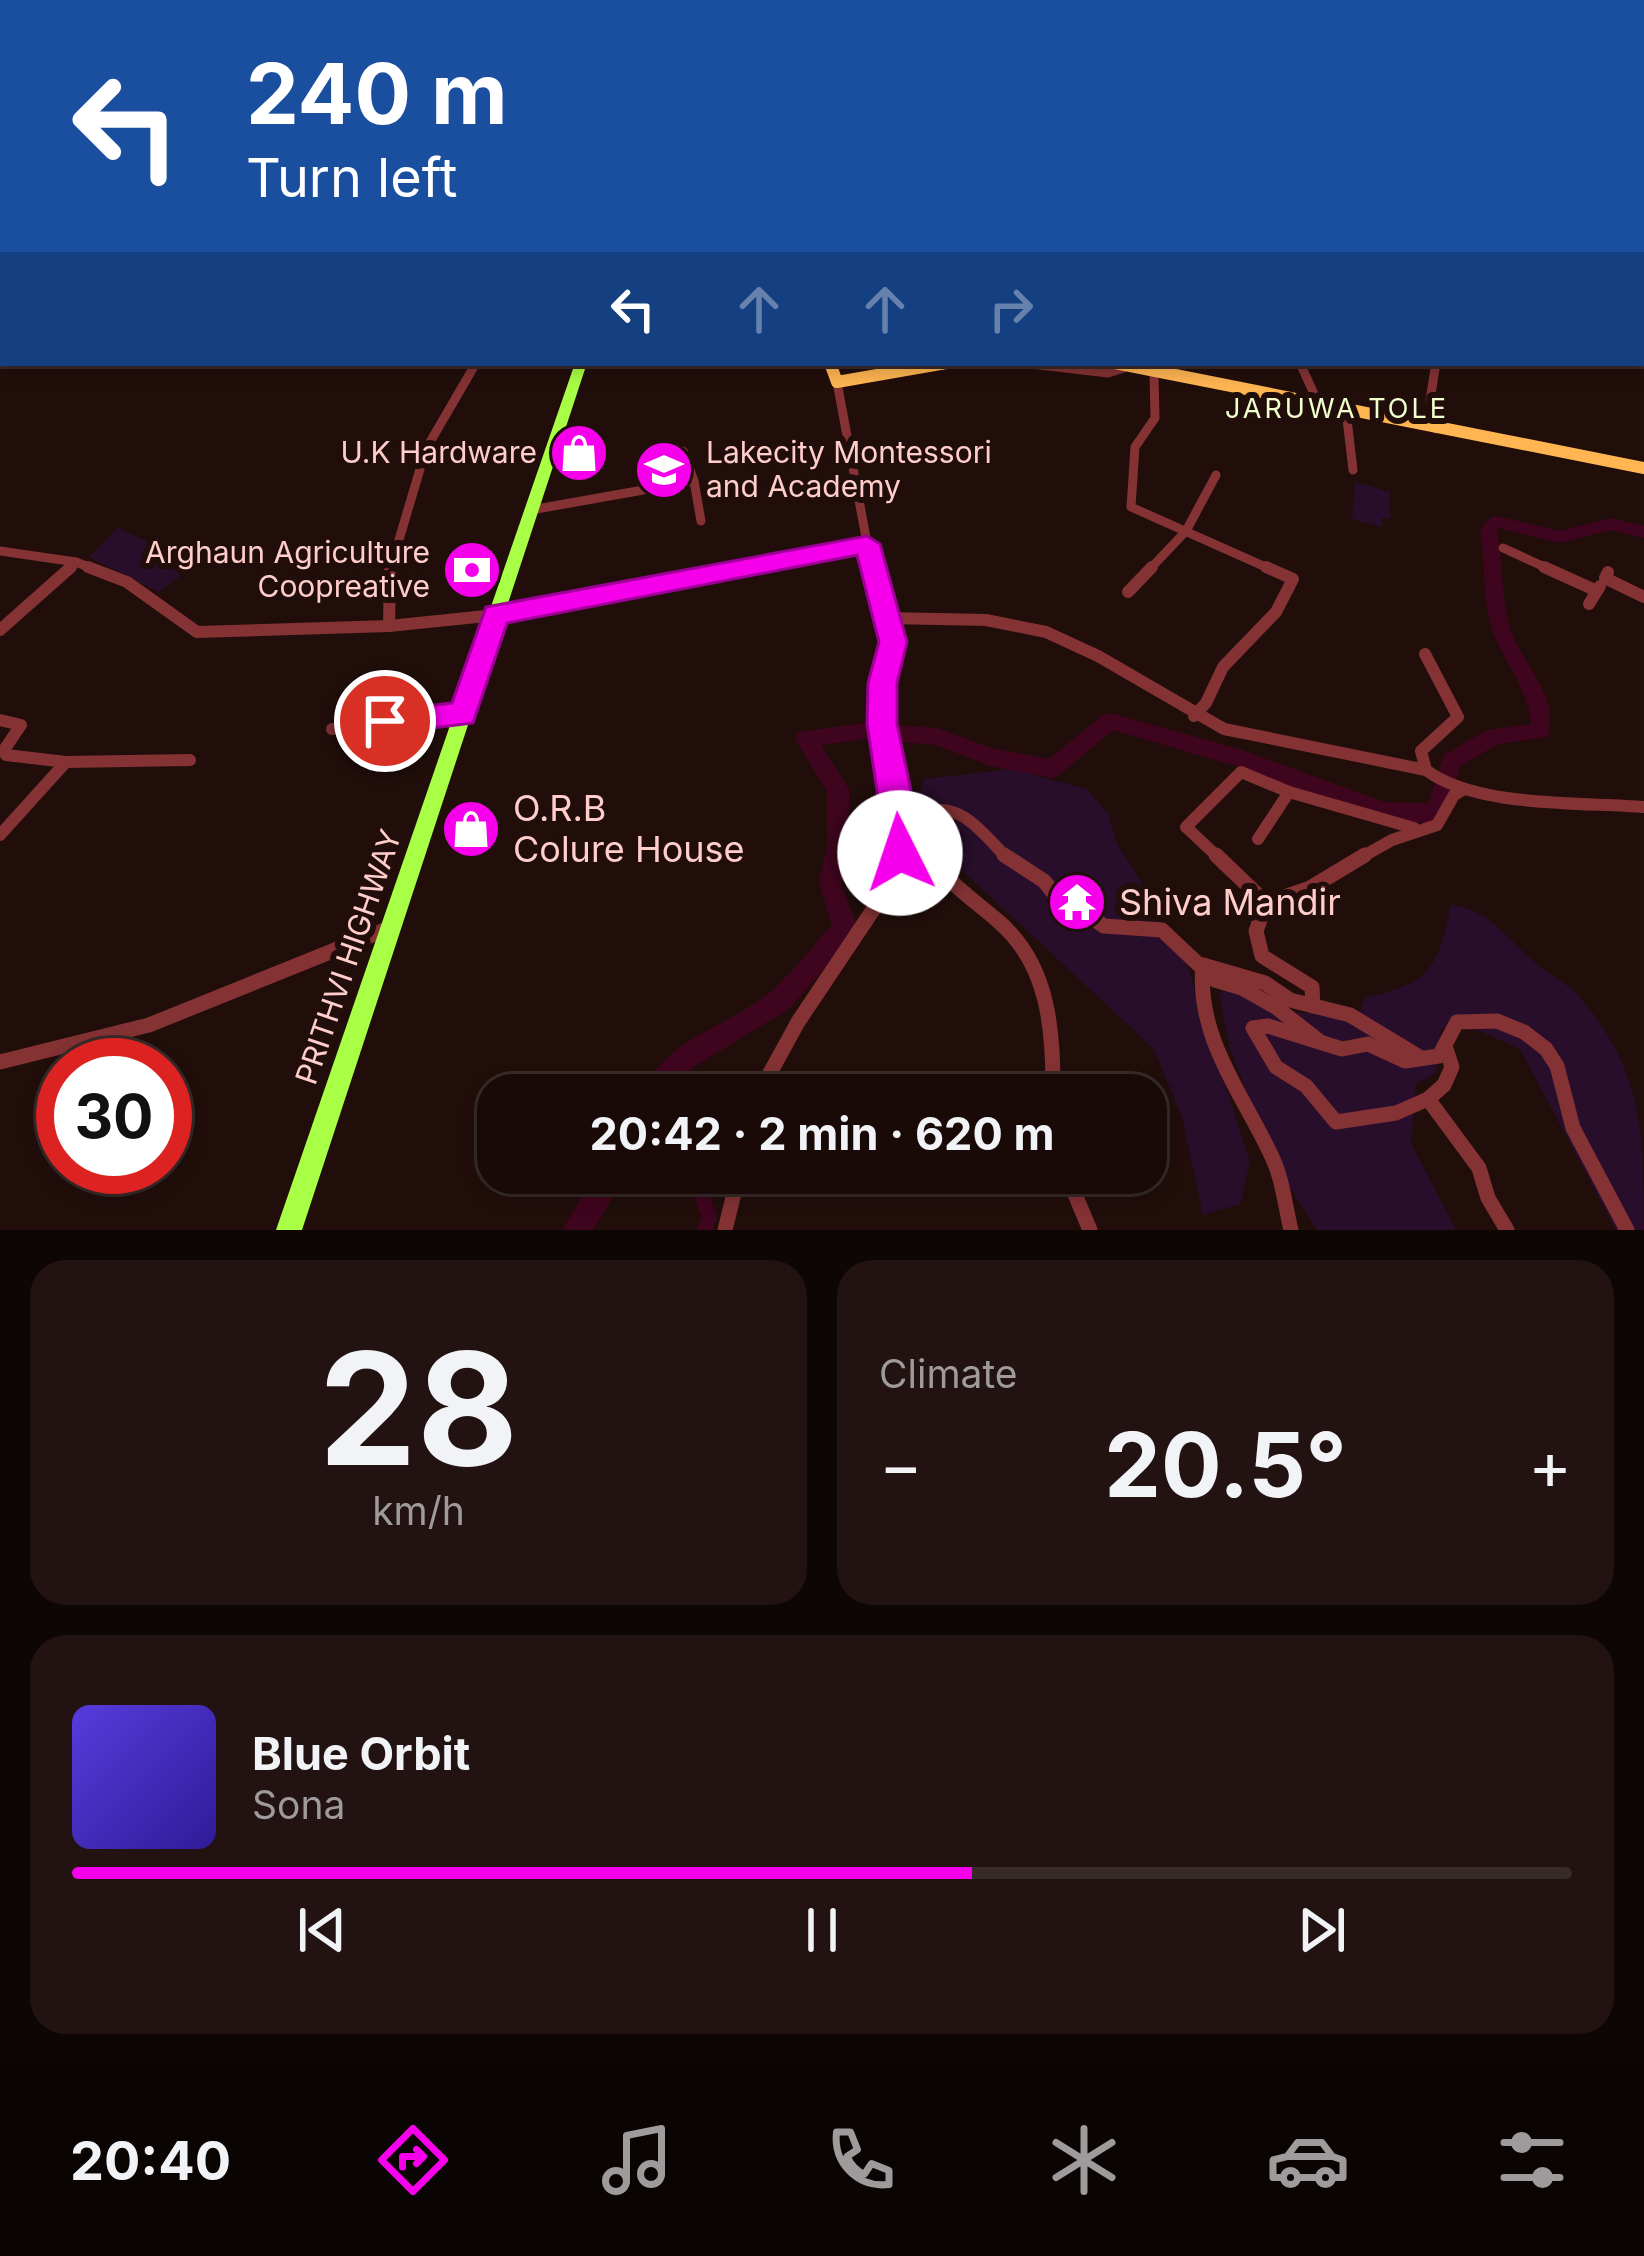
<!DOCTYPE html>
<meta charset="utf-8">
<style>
body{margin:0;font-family:Inter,sans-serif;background:#221312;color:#f1f3f6;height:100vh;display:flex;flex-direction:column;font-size:45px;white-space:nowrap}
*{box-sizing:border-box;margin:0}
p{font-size:39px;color:#9f9a9c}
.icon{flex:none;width:66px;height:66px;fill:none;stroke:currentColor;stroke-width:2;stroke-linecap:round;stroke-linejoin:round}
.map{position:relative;height:1230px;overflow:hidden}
.details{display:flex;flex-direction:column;gap:30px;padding:30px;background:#0e0604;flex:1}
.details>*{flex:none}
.guide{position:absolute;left:0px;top:0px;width:1644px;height:366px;box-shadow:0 6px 18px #0003,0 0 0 3px #372b29;background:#1a4fa0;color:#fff;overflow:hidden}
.speed{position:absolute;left:36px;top:1038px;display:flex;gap:24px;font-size:60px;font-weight:700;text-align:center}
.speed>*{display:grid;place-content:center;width:156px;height:156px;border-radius:50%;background:#190a08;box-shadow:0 6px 18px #0003,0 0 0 3px #372b29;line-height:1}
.speed .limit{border:18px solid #d22;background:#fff;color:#111}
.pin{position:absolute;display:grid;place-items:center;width:102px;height:102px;color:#fff;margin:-51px;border:6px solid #fff;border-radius:50%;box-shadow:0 3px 12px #0007}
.me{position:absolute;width:132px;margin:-66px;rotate:356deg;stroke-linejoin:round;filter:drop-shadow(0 0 9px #0008)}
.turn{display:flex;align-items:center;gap:42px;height:252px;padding:0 48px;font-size:54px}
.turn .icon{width:156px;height:156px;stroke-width:2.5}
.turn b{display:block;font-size:84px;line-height:102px}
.lanes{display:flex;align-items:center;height:114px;padding:0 48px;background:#0003;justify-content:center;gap:60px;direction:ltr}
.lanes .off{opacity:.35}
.big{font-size:90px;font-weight:700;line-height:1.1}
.details .tile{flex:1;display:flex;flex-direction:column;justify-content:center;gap:18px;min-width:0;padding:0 42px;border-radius:36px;background:#221312}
.details .dial{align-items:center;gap:0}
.dial b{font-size:156px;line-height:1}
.song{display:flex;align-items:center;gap:36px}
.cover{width:144px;height:144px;border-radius:18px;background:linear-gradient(135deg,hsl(250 70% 55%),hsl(250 70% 35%))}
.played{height:12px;border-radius:6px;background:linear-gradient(90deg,#f600eb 60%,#372b29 60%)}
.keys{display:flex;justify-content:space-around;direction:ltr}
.heat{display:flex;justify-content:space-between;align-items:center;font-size:66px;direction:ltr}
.details .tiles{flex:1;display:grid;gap:30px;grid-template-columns:1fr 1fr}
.tile:last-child{grid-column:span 2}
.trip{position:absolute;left:477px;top:1074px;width:690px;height:120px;border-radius:36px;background:#190a08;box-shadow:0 6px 18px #0003,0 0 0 3px #372b29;font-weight:700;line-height:120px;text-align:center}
.menu{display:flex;height:192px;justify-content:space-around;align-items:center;background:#0a0403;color:#9f9a9c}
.menu .icon{width:84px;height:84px}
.menu .selected{color:#f600eb}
.menu b{font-size:54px;color:#f1f3f6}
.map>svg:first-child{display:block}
.green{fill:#290e2b}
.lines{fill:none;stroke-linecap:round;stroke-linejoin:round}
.canal{stroke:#40051e;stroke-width:15}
.river{fill:#40051e;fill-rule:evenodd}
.minor-far2{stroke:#843234;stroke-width:9}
.minor-far1{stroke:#843234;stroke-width:12}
.minor{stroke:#843234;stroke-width:15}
.major{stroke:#ffb552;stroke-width:12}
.highway{fill:#a9ff46;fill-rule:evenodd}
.route{fill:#f600eb;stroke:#a00099;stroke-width:3}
.labels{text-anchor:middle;stroke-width:12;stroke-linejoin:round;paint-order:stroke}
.far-neighbourhood-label{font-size:27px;letter-spacing:3px;fill:#f0ffcd;stroke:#210e0b}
.poi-label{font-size:30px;fill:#ffcecb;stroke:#210e0b;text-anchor:end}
.street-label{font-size:30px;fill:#ffcecb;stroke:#210e0b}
.near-poi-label{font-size:36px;fill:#ffcecb;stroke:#210e0b;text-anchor:start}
</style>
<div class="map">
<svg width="1644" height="1230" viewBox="0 0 1644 1230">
<rect width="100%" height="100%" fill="#210e0b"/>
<g class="green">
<polygon points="1355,482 1390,492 1390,519 1382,518 1382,527 1352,519"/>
<polygon points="118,528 195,564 159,592 89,557"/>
<polygon points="1011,769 1087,789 1108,814 1117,844 1141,881 1161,940 1185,959 1250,1162 1240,1204 1203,1215 1183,1121 1154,1049 947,856 915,809 924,779"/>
<path d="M1451,905C1488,909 1507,938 1533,961C1547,973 1565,982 1578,995C1644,1072 1644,1134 1644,1230H1616L1520,1049L1478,1030L1441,1028L1436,1073L1416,1084L1411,1143L1456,1230H1317L1289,1186L1249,1098L1230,1049L1219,993L1227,989L1275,1012L1359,1014L1365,998C1432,982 1437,970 1451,905Z"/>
</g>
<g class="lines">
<polyline class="canal" points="693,1173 709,1216 705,1230"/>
<g class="river">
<path d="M1496,516L1560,531L1611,518L1644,526V538L1611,530L1560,543L1499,528L1497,531C1504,565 1500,601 1512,634C1525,667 1561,699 1547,737L1498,744L1460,766L1445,820L1437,823L1384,822L1240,767L1113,730L1059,775L1052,778L990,766L936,745L865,739L821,745L849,789V846L841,882L857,928L853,936L789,1009L695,1066L671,1095H641C665,1037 731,1027 774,989C795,969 813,946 832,925L819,882L827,846V791L798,744L795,738L798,732L865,723L937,728L991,748L1049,759L1103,715L1110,713L1242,750L1384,802L1429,803L1444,755L1487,730L1531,724C1529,687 1501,660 1491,626C1482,595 1486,562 1480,530L1490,518Z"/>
<polygon points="597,1173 627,1173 593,1230 562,1230"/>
</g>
<g class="minor-far2">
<polyline points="1023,363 1108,373 1124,368"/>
<polyline points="1300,363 1319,405"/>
<polyline points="1436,363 1430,400 1436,429"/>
<polyline points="1154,373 1155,418 1135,447 1131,507 1272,570"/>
<polyline points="837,382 872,570"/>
<polyline points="1346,411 1353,470"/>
<polyline points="694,481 701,521"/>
<polyline points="531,510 694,481 683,451"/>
<polyline points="1503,548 1551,570"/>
<polyline points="0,551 76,562 96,570"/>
<polyline points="67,570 76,562"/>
<polyline points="390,570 426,449 476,363"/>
<polyline points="732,570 867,544"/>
<polyline points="1149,570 1186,531 1216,475"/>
</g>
<g class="minor-far1">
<polyline points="88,567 127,582 197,632 389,626 496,615 748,567"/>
<path d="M872,567L888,618L986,620L1046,632L1098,656L1224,729L1426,770C1476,808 1582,802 1644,807"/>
<polyline points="1544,567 1597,591"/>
<polyline points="1608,572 1605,578 1644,597"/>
<polyline points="1128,592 1152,567"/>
<polyline points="1589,604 1600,586"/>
<path d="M888,618C892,651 882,682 882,714C883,764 907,808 898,858"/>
<polyline points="389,626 390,567"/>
<polyline points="0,630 71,567"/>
<polyline points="1425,654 1458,717 1421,751 1426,770"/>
<polyline points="1194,716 1206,703 1223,667 1276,612 1293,579 1266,567"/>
<polyline points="0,720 21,725 4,750 6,755 66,762 190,760"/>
<polyline points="332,729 463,714"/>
<polyline points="0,835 66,762"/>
<polyline points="1258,839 1289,792"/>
<path d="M932,858L895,791L926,813C960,799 986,837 1007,858"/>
<polyline points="1219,858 1186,827 1241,772 1289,792 1414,828"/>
<polyline points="1360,858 1392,840 1437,825 1454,795 1464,789"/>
</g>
<g class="minor">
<path d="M930,855C948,884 973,899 998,921C1050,965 1053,1031 1053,1095"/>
<polyline points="1004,855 1044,881 1064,906 1079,909 1104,926 1162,930 1215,980 1242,988 1277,1008 1319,1041"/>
<polyline points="1216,855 1266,903 1310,888 1365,855"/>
<polyline points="1266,903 1256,931 1262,956 1312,987 1313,1006"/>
<polyline points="0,1062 149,1025 387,929"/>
<polyline points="758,1095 798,1022 883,895 899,855"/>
<polyline points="1428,1099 1444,1085 1452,1067 1445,1046"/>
<polyline points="1066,1173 1090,1230"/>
<polyline points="725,1230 739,1173"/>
<path d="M1291,1230C1285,1206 1283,1180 1272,1157C1243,1094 1196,1038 1203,965L1265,983L1290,1000L1350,1015L1421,1058"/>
<polyline points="1507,1230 1488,1198 1479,1168 1428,1099 1396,1113 1336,1122 1306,1086 1276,1067 1253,1028 1268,1026 1342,1049 1368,1044 1405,1061 1439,1056 1457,1022 1497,1021 1524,1032 1546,1049 1557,1066 1573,1128 1627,1230"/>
</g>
<g class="major">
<polyline points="830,363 837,382 946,363"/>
<polyline points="1115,363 1644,468"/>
</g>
<polygon class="highway" points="575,363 587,363 302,1230 276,1230"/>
</g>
<linearGradient id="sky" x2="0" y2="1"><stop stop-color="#120806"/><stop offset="0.5" stop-color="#3d363f"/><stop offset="1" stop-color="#3d363f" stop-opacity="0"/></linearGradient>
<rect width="1644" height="346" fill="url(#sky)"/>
<polygon class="route" points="867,536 880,544 907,642 897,683 897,724 911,791 917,853 912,864 900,868 888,864 867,724 868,683 879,642 857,555 507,623 473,723 385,734 374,730 370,721 374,712 452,703 486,607"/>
<defs>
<g id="shop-disc" transform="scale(3)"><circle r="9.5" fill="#f600eb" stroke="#210e0b"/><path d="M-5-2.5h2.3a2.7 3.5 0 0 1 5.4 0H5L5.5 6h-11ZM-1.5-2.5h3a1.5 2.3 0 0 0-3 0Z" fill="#fff"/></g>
<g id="school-disc" transform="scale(3)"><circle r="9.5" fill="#f600eb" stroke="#210e0b"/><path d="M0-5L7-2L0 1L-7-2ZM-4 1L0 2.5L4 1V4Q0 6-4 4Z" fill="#fff"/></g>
<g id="bank-disc" transform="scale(3)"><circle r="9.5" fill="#f600eb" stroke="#210e0b"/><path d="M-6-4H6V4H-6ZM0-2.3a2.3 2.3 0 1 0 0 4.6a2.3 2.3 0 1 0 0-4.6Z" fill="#fff"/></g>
<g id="temple-disc" transform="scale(3)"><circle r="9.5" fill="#f600eb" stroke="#210e0b"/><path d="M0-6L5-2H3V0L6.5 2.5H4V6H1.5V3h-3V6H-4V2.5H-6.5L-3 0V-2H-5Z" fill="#fff"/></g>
</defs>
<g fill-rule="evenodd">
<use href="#shop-disc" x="579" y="453"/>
<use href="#school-disc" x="664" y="470"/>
<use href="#bank-disc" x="472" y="570"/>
<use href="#shop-disc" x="471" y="829"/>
<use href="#temple-disc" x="1077" y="902"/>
</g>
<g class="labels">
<g class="far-neighbourhood-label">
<text x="1337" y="418">JARUWA TOLE</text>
</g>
<g class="poi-label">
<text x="537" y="463">U.K Hardware</text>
<text x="706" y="463" text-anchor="start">Lakecity Montessori<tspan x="706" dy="34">and Academy</tspan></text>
<text x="430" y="563">Arghaun Agriculture<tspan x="430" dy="34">Coopreative</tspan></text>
</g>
<g class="street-label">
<text transform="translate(349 957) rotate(-71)" y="10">PRITHVI HIGHWAY</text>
</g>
<g class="near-poi-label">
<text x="513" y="821">O.R.B<tspan x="513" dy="41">Colure House</tspan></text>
<text x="1119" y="915">Shiva Mandir</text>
</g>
</g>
</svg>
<div class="speed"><div class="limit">30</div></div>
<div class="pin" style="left:385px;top:721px;background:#d93025"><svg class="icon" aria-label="arrive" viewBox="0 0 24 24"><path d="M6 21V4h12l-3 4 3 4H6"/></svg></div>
<svg class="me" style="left:900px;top:853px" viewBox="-20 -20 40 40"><circle r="19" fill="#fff"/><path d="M0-13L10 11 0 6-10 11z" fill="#f600eb"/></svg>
<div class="trip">20:42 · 2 min · 620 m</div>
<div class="guide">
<div class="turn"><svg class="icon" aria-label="left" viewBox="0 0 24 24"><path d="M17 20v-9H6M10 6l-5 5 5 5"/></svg><div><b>240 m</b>Turn left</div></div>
<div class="lanes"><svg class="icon" aria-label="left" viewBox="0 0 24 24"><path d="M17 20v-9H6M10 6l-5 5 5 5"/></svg><svg class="icon off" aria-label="ahead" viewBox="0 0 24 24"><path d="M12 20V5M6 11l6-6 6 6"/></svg><svg class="icon off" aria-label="ahead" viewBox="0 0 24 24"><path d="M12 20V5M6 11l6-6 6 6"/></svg><svg class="icon off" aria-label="right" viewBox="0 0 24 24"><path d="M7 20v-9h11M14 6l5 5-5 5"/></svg></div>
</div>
</div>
<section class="details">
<div class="tiles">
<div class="tile dial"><b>28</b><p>km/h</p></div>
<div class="tile"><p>Climate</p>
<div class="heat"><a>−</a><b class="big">20.5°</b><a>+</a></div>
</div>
<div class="tile">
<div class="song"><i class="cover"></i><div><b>Blue Orbit</b><p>Sona</p></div></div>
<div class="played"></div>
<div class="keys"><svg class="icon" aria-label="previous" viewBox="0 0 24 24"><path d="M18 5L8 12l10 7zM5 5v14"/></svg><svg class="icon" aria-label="pause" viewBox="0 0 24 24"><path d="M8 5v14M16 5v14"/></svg><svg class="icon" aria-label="next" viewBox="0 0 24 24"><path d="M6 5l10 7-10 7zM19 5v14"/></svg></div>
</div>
</div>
</section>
<nav class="menu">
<b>20:40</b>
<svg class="icon selected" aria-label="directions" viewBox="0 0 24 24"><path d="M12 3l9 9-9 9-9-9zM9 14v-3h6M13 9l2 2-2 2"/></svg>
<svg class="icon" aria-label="music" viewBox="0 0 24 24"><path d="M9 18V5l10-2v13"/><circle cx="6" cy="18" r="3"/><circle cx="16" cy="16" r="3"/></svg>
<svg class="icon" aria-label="phone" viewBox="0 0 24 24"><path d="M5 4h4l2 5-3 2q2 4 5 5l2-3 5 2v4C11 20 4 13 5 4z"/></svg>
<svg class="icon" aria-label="climate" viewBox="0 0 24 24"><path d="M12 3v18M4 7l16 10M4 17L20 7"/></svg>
<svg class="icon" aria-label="car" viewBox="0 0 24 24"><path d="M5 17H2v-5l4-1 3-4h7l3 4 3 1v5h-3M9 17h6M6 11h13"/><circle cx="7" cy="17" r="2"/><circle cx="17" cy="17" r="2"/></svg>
<svg class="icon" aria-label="filters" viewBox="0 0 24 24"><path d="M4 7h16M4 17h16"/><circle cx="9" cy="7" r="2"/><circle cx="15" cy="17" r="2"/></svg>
</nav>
